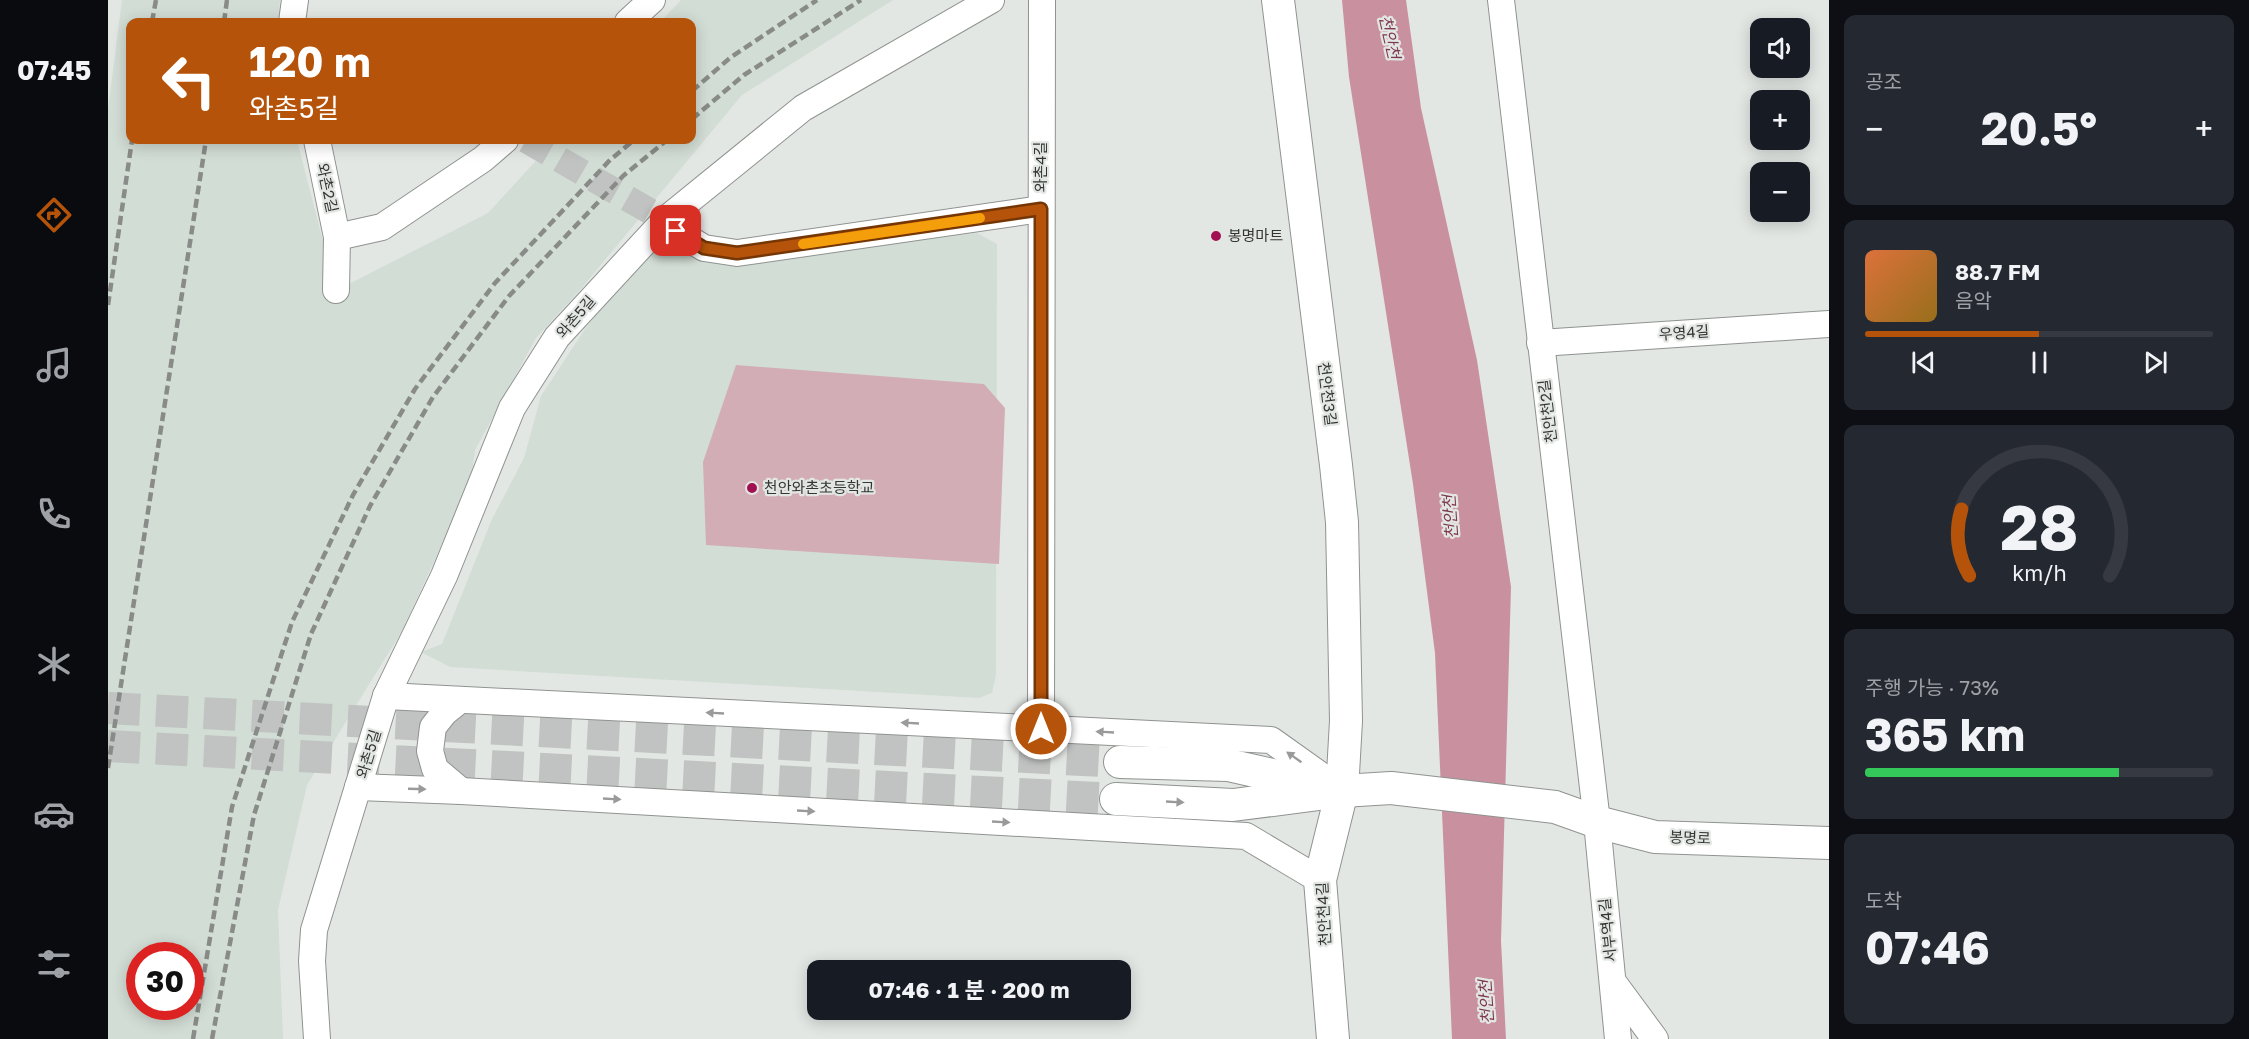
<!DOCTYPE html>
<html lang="ko">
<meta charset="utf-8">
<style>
body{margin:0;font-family:"Golos Text","Noto Sans KR",sans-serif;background:#242831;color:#f1f3f6;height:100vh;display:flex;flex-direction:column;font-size:22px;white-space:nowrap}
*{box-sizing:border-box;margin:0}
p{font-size:20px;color:#9ea1a6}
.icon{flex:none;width:33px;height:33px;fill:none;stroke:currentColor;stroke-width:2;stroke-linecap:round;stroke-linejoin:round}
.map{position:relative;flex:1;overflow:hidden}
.drawer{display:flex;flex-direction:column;gap:15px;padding:15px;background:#0d0f14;width:420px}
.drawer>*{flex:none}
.hud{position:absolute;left:18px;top:18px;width:570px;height:126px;border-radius:12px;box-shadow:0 3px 15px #0003;background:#b45309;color:#fff;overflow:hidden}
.buttons{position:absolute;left:1642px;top:18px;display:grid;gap:12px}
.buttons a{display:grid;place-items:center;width:60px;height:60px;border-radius:12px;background:#171b24;box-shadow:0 3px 15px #0003;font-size:30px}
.speed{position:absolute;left:18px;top:942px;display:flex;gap:12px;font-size:30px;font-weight:700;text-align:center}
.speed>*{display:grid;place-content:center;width:78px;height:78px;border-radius:50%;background:#171b24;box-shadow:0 3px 15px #0003;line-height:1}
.speed .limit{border:9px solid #d22;background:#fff;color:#111}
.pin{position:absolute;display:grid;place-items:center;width:51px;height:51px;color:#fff;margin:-26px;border-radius:12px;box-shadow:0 3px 9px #0006}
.me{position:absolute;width:66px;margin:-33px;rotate:0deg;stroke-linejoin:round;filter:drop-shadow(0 0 4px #0008)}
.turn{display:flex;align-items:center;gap:21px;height:126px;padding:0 24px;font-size:27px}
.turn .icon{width:78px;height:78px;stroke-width:2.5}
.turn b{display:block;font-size:42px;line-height:51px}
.big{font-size:45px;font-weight:700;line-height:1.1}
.drawer .card{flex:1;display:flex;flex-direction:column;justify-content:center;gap:9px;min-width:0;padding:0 21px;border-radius:12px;background:#242831}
.drawer .dial{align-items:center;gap:0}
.dial svg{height:156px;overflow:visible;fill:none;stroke:#363941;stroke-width:7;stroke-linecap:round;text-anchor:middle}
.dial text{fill:#f1f3f6;stroke:none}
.song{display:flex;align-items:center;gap:18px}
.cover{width:72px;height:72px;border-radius:9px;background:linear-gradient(135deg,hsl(20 70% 55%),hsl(40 70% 35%))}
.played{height:6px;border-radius:3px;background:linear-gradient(90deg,#b45309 50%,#363941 50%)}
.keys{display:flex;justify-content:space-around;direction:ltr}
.heat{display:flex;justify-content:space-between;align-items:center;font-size:33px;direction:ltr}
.charge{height:9px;border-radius:4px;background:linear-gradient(90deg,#34c759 73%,#363941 0)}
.trip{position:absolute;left:699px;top:960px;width:324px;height:60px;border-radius:12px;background:#171b24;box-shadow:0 3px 15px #0003;font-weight:700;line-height:60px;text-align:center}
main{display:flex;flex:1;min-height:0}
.dock{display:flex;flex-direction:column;width:108px;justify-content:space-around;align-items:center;background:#090b0e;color:#9ea1a6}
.dock .icon{width:42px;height:42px}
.dock .current{color:#b45309}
.dock b{font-size:27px;color:#f1f3f6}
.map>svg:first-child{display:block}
.built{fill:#d2ddd5;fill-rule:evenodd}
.green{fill:#d2adb6}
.water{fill:#c9919f}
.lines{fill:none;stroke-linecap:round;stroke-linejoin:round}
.minor-tunnel{stroke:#c0c3c1;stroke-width:26;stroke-dasharray:26 13;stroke-linecap:butt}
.tertiary-tunnel{stroke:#c0c3c1;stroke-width:32;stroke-dasharray:32 16;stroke-linecap:butt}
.minor-casing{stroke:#8f9390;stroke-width:28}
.tertiary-casing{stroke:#8f9390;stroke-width:34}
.minor{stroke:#fff;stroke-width:26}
.tertiary{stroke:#fff;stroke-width:32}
.rail{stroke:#898b89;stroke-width:4.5;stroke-dasharray:9 4.5;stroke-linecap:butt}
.oneway{fill:#9a9a9a}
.route-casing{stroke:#753606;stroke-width:15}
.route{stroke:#b45309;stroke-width:10}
.slow{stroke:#f59e0b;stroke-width:10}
.poi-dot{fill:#a31052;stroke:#e3e7e4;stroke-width:2}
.labels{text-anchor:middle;stroke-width:4.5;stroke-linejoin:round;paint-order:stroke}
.street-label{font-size:15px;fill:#343534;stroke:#e3e7e4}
.poi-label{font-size:15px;fill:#343534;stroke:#e3e7e4;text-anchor:start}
.water-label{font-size:16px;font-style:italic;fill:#7f384f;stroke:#e3e7e4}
</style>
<main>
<nav class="dock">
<b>07:45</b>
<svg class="icon current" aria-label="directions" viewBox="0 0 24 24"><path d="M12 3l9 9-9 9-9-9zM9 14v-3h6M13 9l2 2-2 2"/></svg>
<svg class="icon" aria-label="music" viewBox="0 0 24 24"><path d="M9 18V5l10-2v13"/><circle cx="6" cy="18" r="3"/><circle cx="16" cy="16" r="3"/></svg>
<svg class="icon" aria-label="phone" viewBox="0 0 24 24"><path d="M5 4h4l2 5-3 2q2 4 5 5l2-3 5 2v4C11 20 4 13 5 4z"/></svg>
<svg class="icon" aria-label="climate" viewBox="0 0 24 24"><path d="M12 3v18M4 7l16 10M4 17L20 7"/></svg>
<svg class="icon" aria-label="car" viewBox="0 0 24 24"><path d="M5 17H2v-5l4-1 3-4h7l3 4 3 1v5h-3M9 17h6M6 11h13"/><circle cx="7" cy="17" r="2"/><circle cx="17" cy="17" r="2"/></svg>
<svg class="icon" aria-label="filters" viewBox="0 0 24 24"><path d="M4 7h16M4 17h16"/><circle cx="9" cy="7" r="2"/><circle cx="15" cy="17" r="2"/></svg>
</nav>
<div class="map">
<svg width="1721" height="1039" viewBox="0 0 1721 1039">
<rect width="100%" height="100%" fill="#e3e7e4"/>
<g class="built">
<path d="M14,0H172L170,22H22V140H189L218,253L237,286L380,213L447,140H584V22H552L573,0H785L634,95L472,290L428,338L367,450L363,481L294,631L199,785L170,910L175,1039H0V109ZM32,956H82V1006H32Z"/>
<polygon points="869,233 889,244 888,675 884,693 871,698 342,667 313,652 334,644 384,519 416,458 433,396 477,329 527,265 552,239 617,260"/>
</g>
<polygon class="green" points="628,365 876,384 897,408 891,564 598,545 595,462"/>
<polygon class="water" points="1234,0 1298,0 1313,108 1369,360 1403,587 1393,941 1398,1039 1344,1039 1327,653 1305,484 1241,77"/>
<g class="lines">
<polyline class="minor-tunnel" points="418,140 557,220"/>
<g class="tertiary-tunnel">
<polyline points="0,708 1012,762"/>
<polyline points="0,746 1008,799"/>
</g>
<g class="minor-casing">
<g id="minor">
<polyline points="1393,0 1489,822 1510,1039"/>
<polyline points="184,22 187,0"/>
<polyline points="520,22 544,0"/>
<polyline points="209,140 229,237 228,290"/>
<polyline points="557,220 695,108 883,0"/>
<polyline points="229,237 274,227 375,159 397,140"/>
<polyline points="1432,343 1721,324"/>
<polyline points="278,696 1163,740 1229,787"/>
<polyline points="352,700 337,712 325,727 322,751 327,769 353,791"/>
<polyline points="933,729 934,0"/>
<polyline points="250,787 353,791 1138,836 1212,880"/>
<polyline points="1505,982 1547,1039"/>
<polyline points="209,1039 204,961 206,930 278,696 336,576 404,408 449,337 557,220 568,231 596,248 629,253 933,209"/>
</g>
</g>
<g class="tertiary-casing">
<g id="tertiary">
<polyline points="1170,0 1228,465 1234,522 1238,721 1234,791 1212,880 1225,1039"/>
<polyline points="1012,762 1120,765 1213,786"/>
<polyline points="1008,799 1125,805 1234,791 1283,788 1447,807 1489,822 1547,837 1721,843"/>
</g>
</g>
<use href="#minor" class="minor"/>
<use href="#tertiary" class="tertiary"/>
<g class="rail">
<polyline points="44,22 48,0"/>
<polyline points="116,22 119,0"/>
<polyline points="584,91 623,57 709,0"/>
<polyline points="584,119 636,75 753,0"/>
<polyline points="0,305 24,140"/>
<polyline points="0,768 98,140"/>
<polyline points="85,1039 124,807 184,622 245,495 307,389 387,283 502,160 526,140"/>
<polyline points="104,1039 146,815 203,634 262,506 325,397 401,296 515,176 559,140"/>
</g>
</g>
<defs><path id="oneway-solid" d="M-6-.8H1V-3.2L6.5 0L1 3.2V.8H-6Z" transform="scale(1.5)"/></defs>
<g class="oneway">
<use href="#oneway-solid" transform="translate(607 713) rotate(-177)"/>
<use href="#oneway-solid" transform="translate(802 723) rotate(-177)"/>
<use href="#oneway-solid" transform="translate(997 732) rotate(-177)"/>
<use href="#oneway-solid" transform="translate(1186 757) rotate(-145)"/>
<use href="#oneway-solid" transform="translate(309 789) rotate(2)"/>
<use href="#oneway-solid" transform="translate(504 799) rotate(3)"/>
<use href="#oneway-solid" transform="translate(1067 802) rotate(3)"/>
<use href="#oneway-solid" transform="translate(698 811) rotate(3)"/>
<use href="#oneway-solid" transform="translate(893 822) rotate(3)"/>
</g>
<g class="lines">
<g class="route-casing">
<polyline id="route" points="568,231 596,248 629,253 933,209 933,729"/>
</g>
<use href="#route" class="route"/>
<polyline class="slow" points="695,244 872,218"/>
</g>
<g class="poi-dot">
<circle cx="1108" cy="236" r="6"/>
<circle cx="644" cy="488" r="6"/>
</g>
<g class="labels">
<g class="street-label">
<text transform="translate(933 167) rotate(-90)" y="5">와촌4길</text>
<text transform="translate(219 188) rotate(78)" y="5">와촌2길</text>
<text transform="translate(468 317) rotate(-49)" y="5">와촌5길</text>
<text transform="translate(1576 333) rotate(-4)" y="5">우영4길</text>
<text transform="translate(1219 394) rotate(83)" y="5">천안천3길</text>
<text transform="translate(1440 411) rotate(-97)" y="5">천안천2길</text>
<text transform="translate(261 754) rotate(-73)" y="5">와촌5길</text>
<text transform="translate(1582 838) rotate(2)" y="5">봉명로</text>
<text transform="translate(1216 914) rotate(-93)" y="5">천안천4길</text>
<text transform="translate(1500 930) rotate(-96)" y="5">서부역4길</text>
</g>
<g class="poi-label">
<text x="1120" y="241">봉명마트</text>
<text x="656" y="493">천안와촌초등학교</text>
</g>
<g class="water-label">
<text transform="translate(1282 37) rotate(77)" y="6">천안천</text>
<text transform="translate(1342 517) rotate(-94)" y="6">천안천</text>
<text transform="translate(1378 1002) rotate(-94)" y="6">천안천</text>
</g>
</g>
</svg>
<div class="buttons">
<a><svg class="icon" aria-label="sound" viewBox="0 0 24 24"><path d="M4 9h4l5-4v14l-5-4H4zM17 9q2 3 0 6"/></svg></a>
<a>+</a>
<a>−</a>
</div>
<div class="speed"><div class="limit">30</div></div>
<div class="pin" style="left:568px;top:231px;background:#d93025"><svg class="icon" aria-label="arrive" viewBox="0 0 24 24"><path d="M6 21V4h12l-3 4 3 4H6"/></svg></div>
<svg class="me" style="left:933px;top:729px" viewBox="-20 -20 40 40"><circle r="17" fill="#b45309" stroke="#fff" stroke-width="3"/><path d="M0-11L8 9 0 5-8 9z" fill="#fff"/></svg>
<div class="trip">07:46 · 1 분 · 200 m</div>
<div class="hud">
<div class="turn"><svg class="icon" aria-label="left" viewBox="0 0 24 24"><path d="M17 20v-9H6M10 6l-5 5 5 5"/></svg><div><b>120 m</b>와촌5길</div></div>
</div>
</div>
<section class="drawer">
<div class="card"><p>공조</p>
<div class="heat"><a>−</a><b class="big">20.5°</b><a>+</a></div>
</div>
<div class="card">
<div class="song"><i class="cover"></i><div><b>88.7 FM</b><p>음악</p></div></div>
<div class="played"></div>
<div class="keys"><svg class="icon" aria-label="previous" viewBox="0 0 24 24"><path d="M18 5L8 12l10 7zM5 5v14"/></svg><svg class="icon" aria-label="pause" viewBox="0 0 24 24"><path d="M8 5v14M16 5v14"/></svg><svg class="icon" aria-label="next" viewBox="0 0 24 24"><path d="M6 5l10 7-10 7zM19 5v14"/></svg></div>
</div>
<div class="card dial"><svg viewBox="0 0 100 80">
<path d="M14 69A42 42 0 1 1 86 69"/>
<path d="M14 69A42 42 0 0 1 10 35" stroke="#b45309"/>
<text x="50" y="56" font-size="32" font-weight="700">28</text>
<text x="50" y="72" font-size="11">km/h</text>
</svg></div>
<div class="card"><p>주행 가능 · 73%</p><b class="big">365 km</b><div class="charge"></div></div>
<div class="card"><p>도착</p><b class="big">07:46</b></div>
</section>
</main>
